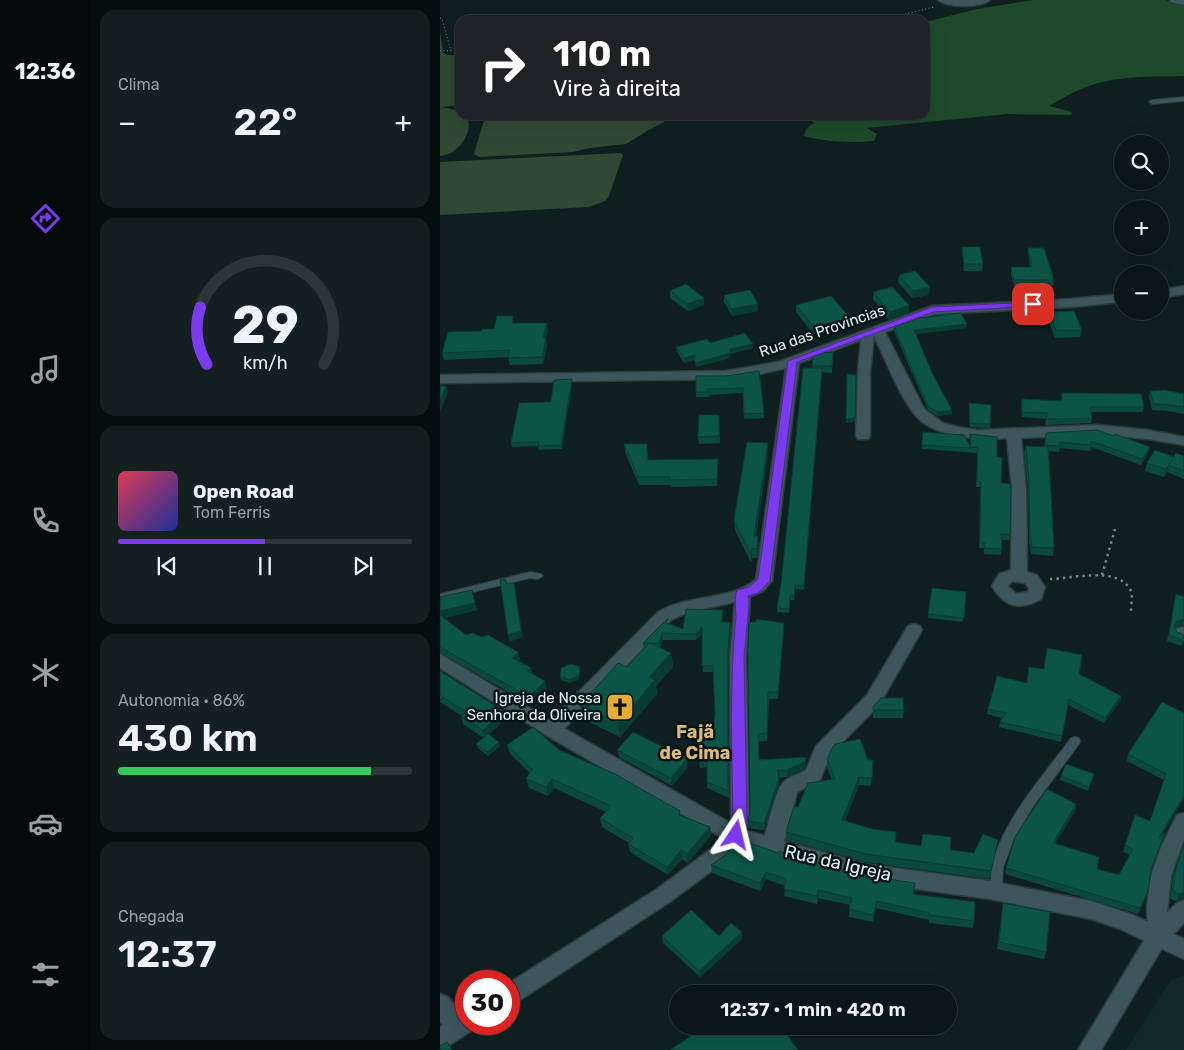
<!DOCTYPE html>
<html lang="pt">
<meta charset="utf-8">
<style>
body{margin:0;font-family:Rubik,sans-serif;background:#142020;color:#f1f3f6;height:100vh;display:flex;flex-direction:column;font-size:19px;white-space:nowrap}
*{box-sizing:border-box;margin:0}
p{font-size:16px;color:#9a9fa1}
.icon{flex:none;width:28px;height:28px;fill:none;stroke:currentColor;stroke-width:2;stroke-linecap:round;stroke-linejoin:round}
.map{position:relative;flex:1;overflow:hidden}
.side{display:flex;flex-direction:column;gap:10px;padding:10px;background:#060d0d;width:350px}
.side>*{flex:none}
.banner{position:absolute;left:15px;top:15px;width:475px;height:105px;border-radius:15px;box-shadow:0 5px 20px #0002,0 0 0 1px #2b3636;background:#202124;color:#fff;overflow:hidden}
.buttons{position:absolute;left:674px;top:135px;display:grid;gap:10px}
.buttons a{display:grid;place-items:center;width:55px;height:55px;border-radius:50%;background:#0b1717;box-shadow:0 5px 20px #0002,0 0 0 1px #2b3636;font-size:25px}
.speed{position:absolute;left:15px;top:970px;display:flex;gap:10px;font-size:25px;font-weight:700;text-align:center}
.speed>*{display:grid;place-content:center;width:65px;height:65px;border-radius:50%;background:#0b1717;box-shadow:0 5px 20px #0002,0 0 0 1px #2b3636;line-height:1}
.speed .limit{border:8px solid #d22;background:#fff;color:#111}
.pin{position:absolute;display:grid;place-items:center;width:42px;height:42px;color:#fff;margin:-21px;border-radius:10px;box-shadow:0 2px 8px #0006}
.me{position:absolute;width:55px;margin:-28px;rotate:10deg;stroke-linejoin:round;filter:drop-shadow(0 0 4px #0008)}
.turn{display:flex;align-items:center;gap:18px;height:105px;padding:0 15px;font-size:22px}
.turn .icon{width:65px;height:65px;stroke-width:2.5}
.turn b{display:block;font-size:35px;line-height:42px}
.big{font-size:38px;font-weight:600;line-height:1.1}
.side .tile{flex:1;display:flex;flex-direction:column;justify-content:center;gap:8px;min-width:0;padding:0 18px;border-radius:15px;background:#142020}
.side .dial{align-items:center;gap:0}
.dial svg{height:130px;overflow:visible;fill:none;stroke:#2b3636;stroke-width:7;stroke-linecap:round;text-anchor:middle}
.dial text{fill:#f1f3f6;stroke:none}
.song{display:flex;align-items:center;gap:15px}
.cover{width:60px;height:60px;border-radius:8px;background:linear-gradient(135deg,hsl(350 70% 55%),hsl(230 70% 35%))}
.played{height:5px;border-radius:2px;background:linear-gradient(90deg,#7c3aed 50%,#2b3636 50%)}
.keys{display:flex;justify-content:space-around;direction:ltr}
.heat{display:flex;justify-content:space-between;align-items:center;font-size:28px;direction:ltr}
.charge{height:8px;border-radius:4px;background:linear-gradient(90deg,#34c759 86%,#2b3636 0)}
.trip{position:absolute;left:229px;top:985px;width:288px;height:50px;border-radius:25px;background:#0b1717;box-shadow:0 5px 20px #0002,0 0 0 1px #2b3636;font-weight:600;line-height:50px;text-align:center}
main{display:flex;flex:1;min-height:0}
.tab-bar{display:flex;flex-direction:column;width:90px;justify-content:space-around;align-items:center;background:#040909;color:#9a9fa1}
.tab-bar .icon{width:35px;height:35px}
.tab-bar .current{color:#7c3aed}
.tab-bar b{font-size:22px;color:#f1f3f6}
.map>svg:first-child{display:block}
.built{fill:#0f292a}
.green{fill:#2e4934}
.forest{fill:#1e4a2b}
.lines{fill:none;stroke-linecap:round;stroke-linejoin:round}
.service-casing{stroke:#2d3c3c;stroke-width:2}
.minor-casing{stroke:#2d3c3c;stroke-width:3}
.tertiary-casing{stroke:#2d3c3c;stroke-width:3}
.path-far1{stroke:#788585;stroke-width:1;stroke-dasharray:1 2.5;stroke-linecap:butt}
.path{stroke:#788585;stroke-width:2.5;stroke-dasharray:2.5 4;stroke-linecap:butt}
.service{fill:#3d555d;fill-rule:evenodd}
.minor{fill:#3d555d;fill-rule:evenodd}
.tertiary{fill:#3d555d;fill-rule:evenodd}
.wall{fill:#0a493c}
.shaded-wall{fill:#083c31}
.building{fill:#0c5546;stroke:#083c31}
.route{fill:#7c3aed;stroke:#51269a}
.labels{text-anchor:middle;stroke-width:5;stroke-linejoin:round;paint-order:stroke}
.street-label{font-size:15px;fill:#e5efef;stroke:#061616}
.poi-label{font-size:15px;fill:#e5efef;stroke:#061616;text-anchor:end}
.quarter-label{font-size:18px;font-weight:bold;fill:#e2b973;stroke:#061616}
.near-street-label{font-size:18px;fill:#e5efef;stroke:#061616}
</style>
<main>
<nav class="tab-bar">
<b>12:36</b>
<svg class="icon current" aria-label="directions" viewBox="0 0 24 24"><path d="M12 3l9 9-9 9-9-9zM9 14v-3h6M13 9l2 2-2 2"/></svg>
<svg class="icon" aria-label="music" viewBox="0 0 24 24"><path d="M9 18V5l10-2v13"/><circle cx="6" cy="18" r="3"/><circle cx="16" cy="16" r="3"/></svg>
<svg class="icon" aria-label="phone" viewBox="0 0 24 24"><path d="M5 4h4l2 5-3 2q2 4 5 5l2-3 5 2v4C11 20 4 13 5 4z"/></svg>
<svg class="icon" aria-label="climate" viewBox="0 0 24 24"><path d="M12 3v18M4 7l16 10M4 17L20 7"/></svg>
<svg class="icon" aria-label="car" viewBox="0 0 24 24"><path d="M5 17H2v-5l4-1 3-4h7l3 4 3 1v5h-3M9 17h6M6 11h13"/><circle cx="7" cy="17" r="2"/><circle cx="17" cy="17" r="2"/></svg>
<svg class="icon" aria-label="filters" viewBox="0 0 24 24"><path d="M4 7h16M4 17h16"/><circle cx="9" cy="7" r="2"/><circle cx="15" cy="17" r="2"/></svg>
</nav>
<section class="side">
<div class="tile"><p>Clima</p>
<div class="heat"><a>−</a><b class="big">22°</b><a>+</a></div>
</div>
<div class="tile dial"><svg viewBox="0 0 100 80">
<path d="M14 69A42 42 0 1 1 86 69"/>
<path d="M14 69A42 42 0 0 1 10 34" stroke="#7c3aed"/>
<text x="50" y="56" font-size="32" font-weight="700">29</text>
<text x="50" y="72" font-size="11">km/h</text>
</svg></div>
<div class="tile">
<div class="song"><i class="cover"></i><div><b>Open Road</b><p>Tom Ferris</p></div></div>
<div class="played"></div>
<div class="keys"><svg class="icon" aria-label="previous" viewBox="0 0 24 24"><path d="M18 5L8 12l10 7zM5 5v14"/></svg><svg class="icon" aria-label="pause" viewBox="0 0 24 24"><path d="M8 5v14M16 5v14"/></svg><svg class="icon" aria-label="next" viewBox="0 0 24 24"><path d="M6 5l10 7-10 7zM19 5v14"/></svg></div>
</div>
<div class="tile"><p>Autonomia · 86%</p><b class="big">430 km</b><div class="charge"></div></div>
<div class="tile"><p>Chegada</p><b class="big">12:37</b></div>
</section>
<div class="map">
<svg width="744" height="1050" viewBox="0 0 744 1050">
<rect width="100%" height="100%" fill="#0f1f1f"/>
<polygon class="built" points="744,975 744,1050 686,1050 731,980"/>
<g class="green">
<path d="M0,32L3,53L8,55L20,56V105L1,107L20,111V115H25C34,125 25,143 15,150C11,154 5,155 0,156Z"/>
<polygon points="51,115 230,115 224,122 207,131 186,144 149,148 133,152 39,157 34,154 44,120"/>
<polygon points="181,153 183,155 169,196 165,201 149,207 0,215 0,162"/>
</g>
<path class="forest" d="M593,0H725L744,5V76C711,77 675,75 644,88C632,92 620,100 609,106L632,112L631,115L567,114L427,128L437,134L434,141C411,143 386,142 364,136L366,129L374,123L368,118L351,115H485V22L537,9Z"/>
<g class="lines">
<g class="service-casing">
<g id="service">
<polygon points="744,97 744,101 712,104 709,102 712,100"/>
<polygon points="90,572 101,574 103,576 98,579 90,578 0,600 0,594"/>
<path d="M635,737L639,738L640,741L639,744L594,805L574,838L563,868L562,888L560,895L556,896L552,895C550,890 551,885 551,880C551,833 604,775 631,738Z"/>
</g>
</g>
<g class="minor-casing">
<g id="minor">
<path d="M498,0H550C539,8 509,8 498,0Z"/>
<polygon points="730,0 744,0 744,5 731,2"/>
<polygon points="744,286 744,294 720,298 720,290"/>
<path d="M682,294V302L631,307L494,314L445,332L484,409L503,423L518,427L538,430L658,425L708,430L744,437V445L708,439L658,434L581,438L586,489L587,572L597,575L605,587L601,599C580,611 564,607 552,586L559,574L571,570L572,489L567,438C541,440 496,438 477,417C461,400 445,358 434,336L430,371V436L428,439H418L416,436L418,371L421,340L359,363L332,581L323,591L310,597L306,657L309,820L302,841L285,861L231,901L77,1002L69,1005V983L217,889L271,849L287,831L291,820L290,657L295,602L249,612L231,620L118,735L112,737L106,735L103,730L106,725L217,613C247,593 290,602 316,579L346,368L306,377L286,379L0,383V375L286,371L338,362L492,306L631,299ZM572,581L585,583L589,588L588,592L576,594L568,586Z"/>
<path d="M474,624L480,626L482,630L439,705L390,755L380,780L357,792L347,834L338,853L331,855L324,853L321,847C328,832 334,788 345,781C351,776 360,774 366,770L376,746L427,695L468,626Z"/>
<polygon points="742,627 744,628 744,640 736,637 734,633 736,629"/>
<polygon points="744,813 744,839 731,876 727,913 737,903 744,900 744,923 725,943 661,1050 638,1050 708,934 707,906 711,876 721,847 737,815"/>
<polygon points="0,994 8,997 21,1014 26,1012 26,1024 36,1024 34,1029 2,1050 0,1050 0,1027 3,1025 0,1022"/>
</g>
</g>
<g class="tertiary-casing">
<polygon id="tertiary" points="0,654 118,725 301,829 425,864 550,881 651,901 693,915 744,939 744,959 680,929 651,919 550,899 425,882 331,855 288,841 106,735 0,668"/>
</g>
<g class="path-far1">
<polyline points="0,18 2,19 11,51"/>
<polyline points="441,20 494,7"/>
<polyline points="0,51 20,50"/>
</g>
<g class="path">
<polyline points="662,575 675,529"/>
<path d="M610,579C632,579 679,565 691,591C693,596 691,606 691,611"/>
</g>
<use href="#service" class="service"/>
<use href="#minor" class="minor"/>
<use href="#tertiary" class="tertiary"/>
</g>
<g class="wall">
<polygon points="522,247 543,264 542,271 524,271 522,254"/>
<polygon points="588,248 614,280 613,286 574,286 571,274 571,267 590,267 588,254"/>
<polygon points="459,275 490,287 489,295 472,298 458,282"/>
<polygon points="230,291 264,305 248,311 230,298"/>
<polygon points="433,292 469,305 469,312 449,320 433,299"/>
<polygon points="284,295 318,311 292,316 284,302"/>
<polygon points="356,305 412,320 412,327 373,334 356,312"/>
<polygon points="609,312 642,330 640,337 615,338 608,319"/>
<polygon points="75,323 108,330 106,338 107,345 103,364 70,365 68,357 4,360 2,353 54,329"/>
<polygon points="527,324 526,328 476,334 492,373 512,410 512,414 497,416 488,410 454,331 454,327"/>
<polygon points="270,343 313,344 313,348 290,354 290,358 256,367 255,360 244,363 237,352 236,347"/>
<polygon points="393,352 392,373 382,372 364,590 355,589 354,600 350,600 349,613 337,612 337,608 341,584 372,368 373,354"/>
<polygon points="319,371 324,418 304,419 303,393 269,395 269,397 256,397 256,376 286,376"/>
<polygon points="132,379 132,383 122,449 99,450 98,446 72,447 71,443"/>
<polygon points="710,391 744,394 744,414 728,411 712,410 709,397"/>
<polygon points="622,393 704,407 703,412 651,412 652,418 651,423 605,425 606,419 582,417 581,405 582,399 621,401"/>
<polygon points="529,403 551,405 550,428 530,427"/>
<polygon points="279,415 280,443 259,444 258,437"/>
<polygon points="483,432 530,447 530,434 557,457 570,535 569,540 561,540 561,555 544,554 544,548 539,548 540,487 536,487 537,453 482,449"/>
<polygon points="606,433 710,447 708,453 701,465 651,447 650,451 620,448 619,452 609,451 614,548 613,556 591,554 590,544 589,544 588,489 584,453 586,446 604,447"/>
<polygon points="184,444 208,452 208,460 278,467 277,486 231,487 231,485 199,485 185,452"/>
<polygon points="328,453 316,536 319,546 317,558 312,558 311,563 295,530 294,520"/>
<polygon points="744,456 744,479 727,472 724,477 705,471 707,463 734,457"/>
<polygon points="492,588 526,592 523,622 488,618"/>
<polygon points="736,594 744,597 744,626 743,625 735,628 737,632 744,635 743,642 741,646 727,641"/>
<polygon points="0,597 37,610 4,618 26,635 80,659 79,661 91,668 92,674 107,689 91,705 0,653"/>
<polygon points="283,616 282,622 290,622 291,629 288,657 289,798 267,788 267,767 260,768 259,761 273,735 275,712 273,672 263,672 262,634 256,640 223,640 220,648 231,653 233,667 216,686 217,694 180,737 143,719 140,705 187,667 204,649 203,643 229,623 243,629"/>
<polygon points="344,623 344,630 338,699 329,699 327,741 318,741 319,760 366,765 365,769 347,777 339,778 339,785 324,830 308,828 308,821 310,813 308,650"/>
<polygon points="140,667 140,671 139,679 130,683 121,680 120,676"/>
<polygon points="603,669 639,674 681,696 680,701 664,723 628,705 621,742 559,727 560,722 562,718 547,714 548,709 587,683"/>
<polygon points="0,671 66,719 49,734 60,746 48,756 38,748 36,744 44,738 23,724 21,716 22,716 0,702"/>
<polygon points="722,702 744,798 722,835 711,870 706,897 698,914 565,874 566,868 636,804 635,811 615,844 657,869 679,875 690,855 683,852 685,845 710,821 724,780 687,761 688,754"/>
<polygon points="433,707 464,710 463,718 433,718"/>
<polygon points="67,745 119,750 241,815 270,827 271,835 248,863 242,859 228,875 190,852 188,844 189,843 162,827 160,818 166,812 114,788 108,796 89,788 86,779 90,773 70,754"/>
<polygon points="177,750 248,767 232,786 179,757"/>
<polygon points="387,759 433,760 431,786 419,785 405,821 455,842 534,853 558,840 549,879 425,862 346,840 346,832 358,807 392,780 387,767"/>
<polygon points="654,774 648,791 620,780 621,776"/>
<polygon points="744,845 744,899 736,901 730,899 733,876"/>
<polygon points="338,853 474,894 534,921 533,928 489,923 489,920 436,908 433,922 409,917 410,905 378,898 377,904 344,896 345,886 326,879 320,891 272,873 271,865"/>
<polygon points="563,903 606,952 604,959 557,949"/>
<polygon points="302,932 302,939 260,977 223,943 222,936 279,936"/>
</g>
<g class="shaded-wall">
<polygon points="490,287 489,295 472,298 473,291"/>
<polygon points="264,298 264,305 248,311 247,304"/>
<polygon points="318,304 318,311 292,316 291,309"/>
<polygon points="469,305 469,312 449,320 450,312"/>
<polygon points="412,320 412,327 373,334 373,326"/>
<polygon points="107,323 108,330 106,338 107,345 103,364 102,357 103,338"/>
<polygon points="527,324 526,328 474,334 474,330"/>
<polygon points="313,344 313,348 290,354 290,358 256,367 255,363 290,349"/>
<polygon points="255,355 256,360 244,363 244,358"/>
<polygon points="132,379 132,383 122,449 121,445"/>
<polygon points="6,386 8,392 0,412 0,402"/>
<polygon points="512,410 512,414 497,416 497,412"/>
<polygon points="415,418 415,422 406,423 406,419"/>
<polygon points="328,443 328,453 314,546 314,536"/>
<polygon points="710,447 708,453 701,465 702,459"/>
<polygon points="734,457 729,465 727,472 724,477 726,469"/>
<polygon points="318,536 319,546 317,558 317,549"/>
<polygon points="312,548 312,558 311,563 311,554"/>
<polygon points="74,583 83,637 69,642 68,635"/>
<polygon points="32,590 37,610 1,619 0,611"/>
<polygon points="744,619 743,625 735,627 732,632 734,626 737,621"/>
<polygon points="290,622 291,629 288,657 289,798 288,650"/>
<polygon points="344,623 344,630 338,699 338,692"/>
<polygon points="262,627 262,633 256,640 256,634"/>
<polygon points="222,633 223,640 220,650 219,643"/>
<polygon points="78,652 80,659 74,665 72,658"/>
<polygon points="231,653 233,667 216,686 217,694 180,737 178,723 209,677"/>
<polygon points="140,667 140,671 139,679 130,683 129,680"/>
<polygon points="91,668 93,675 87,671"/>
<polygon points="105,681 107,689 91,705 89,697"/>
<polygon points="681,696 680,701 664,723 665,718"/>
<polygon points="64,711 66,719 45,738 43,730"/>
<polygon points="59,742 60,746 48,756 47,752"/>
<polygon points="366,757 366,765 365,769 347,777 347,770"/>
<polygon points="247,759 248,767 232,786 231,778"/>
<polygon points="419,777 419,785 402,828 402,820"/>
<polygon points="339,778 339,785 324,830 324,823"/>
<polygon points="112,779 114,788 108,796 106,787"/>
<polygon points="744,795 744,798 717,844 719,838"/>
<polygon points="636,804 635,811 611,850 613,843"/>
<polygon points="270,827 271,835 248,863 247,854"/>
<polygon points="241,850 242,859 228,875 227,867"/>
<polygon points="326,872 326,879 320,891 320,883"/>
<polygon points="378,890 378,898 377,904 377,896"/>
<polygon points="708,891 706,897 698,914 700,908"/>
<polygon points="744,892 744,899 736,901 739,894"/>
<polygon points="437,901 436,908 433,922 433,915"/>
<polygon points="302,932 302,939 260,977 259,971"/>
</g>
<g class="building">
<polygon points="522,247 540,247 543,264 524,264"/>
<polygon points="588,248 604,248 614,280 574,280 571,267 592,267"/>
<polygon points="475,271 490,287 473,291 459,275"/>
<polygon points="246,284 264,298 247,304 230,291"/>
<polygon points="452,287 469,305 450,312 433,292"/>
<polygon points="310,290 318,304 291,309 284,295"/>
<polygon points="391,296 412,320 373,326 356,305"/>
<polygon points="634,311 642,330 616,330 609,312"/>
<polygon points="521,313 527,324 474,330 492,373 512,410 497,412 488,406 454,327 479,318"/>
<polygon points="57,316 73,316 72,323 107,323 103,338 106,338 102,357 68,358 70,350 2,353 8,332 42,331 42,329 54,329"/>
<polygon points="305,333 313,344 290,349 290,353 255,363 255,355 244,358 236,347 267,339 270,343"/>
<polygon points="393,352 392,366 372,366 373,354"/>
<polygon points="363,368 382,368 364,585 355,585 354,596 350,596 349,609 337,608 341,584"/>
<polygon points="319,371 324,413 304,414 303,388 268,389 268,392 256,392 256,376 286,376"/>
<polygon points="407,374 416,375 415,418 406,419"/>
<polygon points="132,379 121,445 98,446 99,442 71,443 79,403 111,402 114,380"/>
<polygon points="0,386 6,386 0,402"/>
<polygon points="725,390 744,394 744,407 729,405 714,404 710,391"/>
<polygon points="622,393 701,394 704,407 650,407 652,418 606,419 607,413 582,412 582,399 622,401"/>
<polygon points="529,403 551,405 550,424 530,423"/>
<polygon points="259,415 279,415 279,436 258,437"/>
<polygon points="657,430 674,436 675,434 710,447 702,459 651,441 651,445 620,442 620,446 605,445 606,433"/>
<polygon points="483,432 524,435 531,448 482,445"/>
<polygon points="530,434 557,437 557,457 562,458 561,483 571,484 570,535 561,534 562,549 545,548 545,543 540,542 541,482 537,481 538,447 531,447"/>
<polygon points="307,442 328,443 314,536 318,536 317,549 312,548 311,554 294,520"/>
<polygon points="184,444 207,444 207,460 278,459 277,479 230,480 230,477 198,477"/>
<polygon points="586,446 608,447 614,548 592,547 591,537 590,536 589,481"/>
<polygon points="715,450 734,457 726,469 707,463"/>
<polygon points="736,453 744,456 744,471 729,465"/>
<polygon points="65,579 67,584 74,583 81,631 68,635 60,580"/>
<polygon points="492,588 526,592 524,618 488,614"/>
<polygon points="32,590 35,603 0,611 0,597"/>
<polygon points="736,594 744,597 744,619 737,621 734,626 737,632 744,635 744,637 742,640 729,635"/>
<polygon points="246,609 283,610 281,622 290,622 288,650 288,791 267,782 267,761 259,761 260,735 273,735 275,712 273,665 262,666 262,627 256,634 222,633 219,643 203,643 228,618 226,623 243,629"/>
<polygon points="0,615 26,635 33,633 41,637 48,635 78,652 72,658 91,668 87,671 105,681 89,697 0,647"/>
<polygon points="316,619 344,623 338,692 328,692 327,733 318,734 319,760 366,757 364,762 347,770 338,770 339,778 324,823 308,821 310,813 308,650 309,622 316,622"/>
<polygon points="209,643 231,653 209,677 215,680 178,723 140,705 178,663 187,667"/>
<polygon points="607,648 642,655 639,674 681,696 665,718 629,699 622,736 560,722 566,713 548,709 557,676 587,683 589,667 604,669"/>
<polygon points="131,664 140,667 139,675 129,680 120,676 121,668"/>
<polygon points="0,671 64,711 43,730 21,716 26,712 0,695"/>
<polygon points="441,698 463,698 464,710 433,710 433,707"/>
<polygon points="722,702 744,713 744,795 719,838 725,833 711,869 708,891 700,908 566,868 575,837 607,789 636,804 613,843 659,857 657,869 679,875 693,849 685,845 695,815 710,821 726,774 688,754"/>
<polygon points="93,727 119,750 175,774 240,811 239,815 270,827 247,854 241,850 227,867 188,844 193,838 160,818 171,806 112,779 106,787 86,779 92,769 67,745"/>
<polygon points="193,732 247,759 231,778 177,750"/>
<polygon points="48,734 59,742 47,752 36,744"/>
<polygon points="420,739 428,760 433,760 432,778 419,777 402,820 432,829 456,832 455,842 481,846 483,834 511,837 510,850 534,853 543,834 558,840 551,871 426,854 346,832 354,806 358,807 368,783 395,779 387,759 392,748 395,744"/>
<polygon points="626,764 654,774 649,787 621,776"/>
<polygon points="299,839 338,853 338,851 425,876 475,883 473,894 535,902 534,921 490,915 490,913 437,901 433,915 409,909 412,898 378,890 377,896 344,889 346,879 326,872 320,883 271,865 285,855"/>
<polygon points="744,845 744,892 739,894 733,891 736,869"/>
<polygon points="563,903 610,912 606,952 559,942"/>
<polygon points="251,910 279,936 291,923 302,932 259,971 222,936"/>
<polygon points="266,1026 341,1026 358,1050 230,1050"/>
<polygon points="7,1042 12,1050 0,1050 0,1046"/>
</g>
<path class="route" d="M593,302L598,304L596,306L493,312L357,362L330,581L318,593L308,596L309,604L304,657L307,820L301,839L296,841L290,839L288,835L293,820C292,752 289,684 296,617C296,609 294,597 297,590L309,587L318,579L348,361L492,307Z"/>
<defs>
<g id="church-square" transform="scale(1.4375)"><rect x="-9" y="-9" width="18" height="18" rx="4" fill="#e7ac37" stroke="#061616"/><path d="M-1.2-6h2.4v3.5h3.3v2.4h-3.3V6h-2.4V-.1h-3.3v-2.4h3.3Z" fill="#111"/></g>
</defs>
<g fill-rule="evenodd">
<use href="#church-square" x="180" y="707"/>
</g>
<g class="labels">
<g class="street-label">
<text transform="translate(382 331) rotate(-19)" y="5">Rua das Provincias</text>
</g>
<g class="poi-label">
<text x="161" y="703">Igreja de Nossa<tspan x="161" dy="17">Senhora da Oliveira</tspan></text>
</g>
<g class="quarter-label">
<text x="255" y="738">Fajã<tspan x="255" dy="21">de Cima</tspan></text>
</g>
<g class="near-street-label">
<text transform="translate(398 863) rotate(13)" y="6">Rua da Igreja</text>
</g>
</g>
</svg>
<div class="buttons">
<a><svg class="icon" aria-label="search" viewBox="0 0 24 24"><circle cx="10" cy="10" r="6"/><path d="M15 15l6 6"/></svg></a>
<a>+</a>
<a>−</a>
</div>
<div class="speed"><div class="limit">30</div></div>
<div class="pin" style="left:593px;top:304px;background:#d93025"><svg class="icon" aria-label="arrive" viewBox="0 0 24 24"><path d="M6 21V4h12l-3 4 3 4H6"/></svg></div>
<svg class="me" style="left:296px;top:835px" viewBox="-20 -20 40 40"><path d="M0-17L14 15 0 8-14 15z" fill="#7c3aed" stroke="#fff" stroke-width="4"/></svg>
<div class="trip">12:37 · 1 min · 420 m</div>
<div class="banner">
<div class="turn"><svg class="icon" aria-label="right" viewBox="0 0 24 24"><path d="M7 20v-9h11M14 6l5 5-5 5"/></svg><div><b>110 m</b>Vire à direita</div></div>
</div>
</div>
</main>
